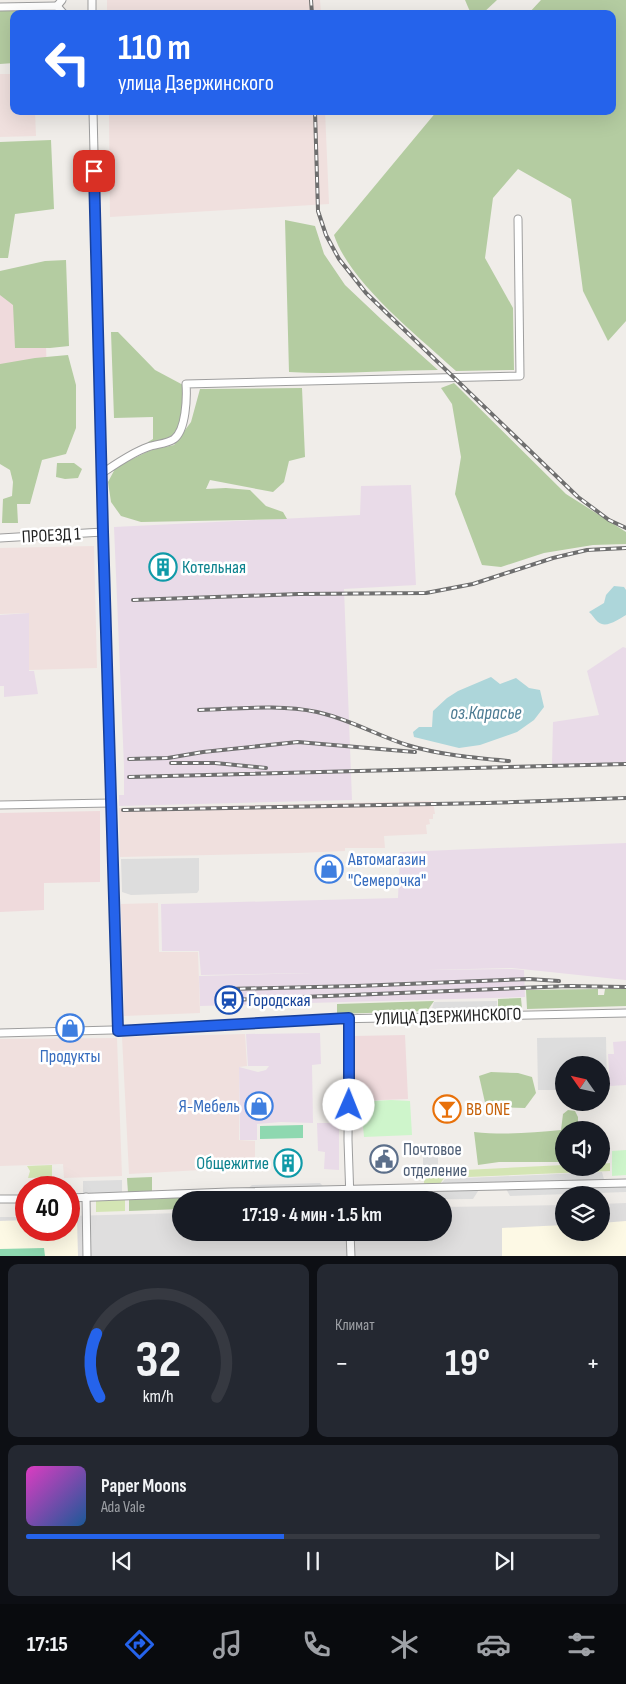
<!DOCTYPE html>
<html lang="ru">
<meta charset="utf-8">
<style>
body{margin:0;font-family:"Sofia Sans Condensed",sans-serif;background:#242831;color:#f1f3f6;height:100vh;display:flex;flex-direction:column;font-size:19px;white-space:nowrap}
*{box-sizing:border-box;margin:0}
p{font-size:16px;color:#9ea1a6}
.icon{flex:none;width:28px;height:28px;fill:none;stroke:currentColor;stroke-width:2;stroke-linecap:round;stroke-linejoin:round}
.map{position:relative;height:1256px;overflow:hidden}
.details{display:flex;flex-direction:column;gap:8px;padding:8px;background:#0d0f14;flex:1}
.details>*{flex:none}
.banner{position:absolute;left:10px;top:10px;width:606px;height:105px;border-radius:10px;box-shadow:0 5px 20px #0002;background:#2563eb;color:#fff;overflow:hidden}
.needle{width:32px;rotate:304deg}
.controls{position:absolute;left:555px;top:1056px;display:grid;gap:10px}
.controls a{display:grid;place-items:center;width:55px;height:55px;border-radius:50%;background:#171b24;box-shadow:0 5px 20px #0002;font-size:25px}
.speed{position:absolute;left:15px;top:1176px;display:flex;gap:10px;font-size:25px;font-weight:700;text-align:center}
.speed>*{display:grid;place-content:center;width:65px;height:65px;border-radius:50%;background:#171b24;box-shadow:0 5px 20px #0002;line-height:1}
.speed .limit{border:8px solid #d22;background:#fff;color:#111}
.pin{position:absolute;display:grid;place-items:center;width:42px;height:42px;color:#fff;margin:-21px;border-radius:10px;box-shadow:0 2px 8px #0006}
.me{position:absolute;width:55px;margin:-28px;rotate:1deg;stroke-linejoin:round;filter:drop-shadow(0 0 4px #0008)}
.turn{display:flex;align-items:center;gap:18px;height:105px;padding:0 25px;font-size:22px}
.turn .icon{width:65px;height:65px;stroke-width:2.5}
.turn b{display:block;font-size:35px;line-height:42px}
.big{font-size:38px;font-weight:700;line-height:1.1}
.details .widget{flex:1;display:flex;flex-direction:column;justify-content:center;gap:8px;min-width:0;padding:0 18px;border-radius:10px;background:#242831}
.details .dial{align-items:center;gap:0}
.dial svg{height:130px;overflow:visible;fill:none;stroke:#363941;stroke-width:7;stroke-linecap:round;text-anchor:middle}
.dial text{fill:#f1f3f6;stroke:none}
.song{display:flex;align-items:center;gap:15px}
.cover{width:60px;height:60px;border-radius:8px;background:linear-gradient(135deg,hsl(310 70% 55%),hsl(210 70% 35%))}
.played{height:5px;border-radius:2px;background:linear-gradient(90deg,#2563eb 45%,#363941 45%)}
.keys{display:flex;justify-content:space-around;direction:ltr}
.heat{display:flex;justify-content:space-between;align-items:center;font-size:28px;direction:ltr}
.details .tiles{flex:1;display:grid;gap:8px;grid-template-columns:1fr 1fr}
.widget:last-child{grid-column:span 2}
.trip{position:absolute;left:172px;top:1191px;width:280px;height:50px;border-radius:25px;background:#171b24;box-shadow:0 5px 20px #0002;font-weight:700;line-height:50px;text-align:center}
.tab-bar{display:flex;height:80px;justify-content:space-around;align-items:center;background:#090b0e;color:#9ea1a6}
.tab-bar .icon{width:35px;height:35px}
.tab-bar .current{color:#2563eb}
.tab-bar b{font-size:22px;color:#f1f3f6}
.map>svg:first-child{display:block}
.residential{fill:#dfdede}
.commercial{fill:#efdadc}
.industrial{fill:#e9dbe8}
.education{fill:#fdf9e5}
.military{fill:#f0e0de}
.grass{fill:#d4e5b4}
.forest{fill:#b4cca1}
.park{fill:#cef5cb}
.pitch{fill:#8ed8b0}
.parking{fill:#ddd}
.water{fill:#add6da}
.lines{fill:none;stroke-linecap:round;stroke-linejoin:round}
.minor-casing{stroke:#9e9e9e;stroke-width:9}
.minor{stroke:#fff;stroke-width:7}
.rail-casing{stroke:#6f6f6f;stroke-width:4}
.rail{stroke:#fff;stroke-width:2;stroke-dasharray:5.5;stroke-linecap:butt}
.route-casing{stroke:#184099;stroke-width:12}
.route{stroke:#2563eb;stroke-width:9}
.labels{text-anchor:middle;stroke-width:5;stroke-linejoin:round;paint-order:stroke}
.street-label{font-size:18px;fill:#212121;stroke:#fff}
.culture-label{font-size:18px;fill:#0d838f;stroke:#fff;text-anchor:start}
.shop-label{font-size:18px;fill:#366cbe;stroke:#fff;text-anchor:start}
.transit-label{font-size:18px;fill:#164399;stroke:#fff;text-anchor:start}
.food-label{font-size:18px;fill:#c56008;stroke:#fff;text-anchor:start}
.service-label{font-size:18px;fill:#4e5e75;stroke:#fff;text-anchor:start}
.water-label{font-size:19px;font-style:italic;fill:#4b7a92;stroke:#fff}
</style>
<div class="map">
<svg width="626" height="1257" viewBox="0 0 626 1257">
<rect width="100%" height="100%" fill="#f0ede9"/>
<polygon class="residential" points="626,1203 626,1256 0,1256 0,1217 26,1217 26,1230 69,1230 69,1216 181,1213 181,1232 444,1232 444,1207 564,1205 564,1232 601,1232 601,1204"/>
<g class="commercial">
<polygon points="44,277 47,379 0,381 0,279"/>
<polygon points="100,811 100,882 44,883 44,910 0,912 0,813"/>
<polygon points="405,1035 408,1099 355,1101 353,1036"/>
</g>
<g class="industrial">
<polygon points="411,485 416,585 344,589 352,800 119,806 119,795 124,795 124,766 114,527 360,515 361,486"/>
<polygon points="29,613 29,671 34,671 38,694 4,697 4,686 0,686 0,615"/>
<polygon points="623,647 626,648 626,763 552,764 553,722 599,715 587,671"/>
<polygon points="626,843 626,980 512,968 428,970 512,969 524,970 525,997 200,1006 199,976 313,973 201,975 199,951 162,951 161,904 398,898 400,852"/>
<polygon points="320,1033 321,1064 312,1065 313,1123 281,1122 257,1124 257,1140 240,1140 239,1067 258,1072 266,1070 269,1066 248,1066 246,1034"/>
<polygon points="626,1041 626,1085 610,1086 608,1054 614,1054 613,1042"/>
<polygon points="317,1123 339,1123 339,1170 324,1169 325,1152 318,1151"/>
</g>
<g class="education">
<polygon points="69,1219 77,1219 78,1256 0,1256 0,1221 26,1220 26,1230 69,1230"/>
<polygon points="626,1221 626,1256 502,1256 502,1228 564,1225 564,1232 601,1232 601,1223"/>
</g>
<g class="military">
<polygon points="107,0 320,0 321,14 107,14"/>
<polygon points="0,74 14,74 14,111 35,111 36,136 0,137"/>
<polygon points="109,111 325,111 329,204 110,217"/>
<polygon points="94,546 97,668 29,670 29,613 0,614 0,548"/>
<polygon points="433,801 435,814 433,814 433,819 429,819 430,824 426,825 427,834 384,836 385,848 345,848 345,851 297,853 120,857 119,808"/>
<polygon points="158,903 159,952 198,952 200,1013 124,1016 121,904"/>
<polygon points="245,1034 247,1066 239,1067 239,1140 255,1141 255,1167 129,1174 122,1037"/>
<polygon points="117,1038 122,1176 64,1178 63,1164 0,1166 0,1039"/>
</g>
<g class="grass">
<polygon points="610,1163 610,1171 444,1178 440,1184 424,1184 424,1172 564,1165 564,1168 601,1168 601,1164"/>
<polygon points="52,1165 52,1177 28,1178 30,1171 27,1166"/>
<polygon points="96,1199 125,1199 125,1211 96,1212"/>
</g>
<g class="forest">
<polygon points="465,0 497,0 482,14 471,14"/>
<path d="M541,0H626V321L608,341L583,291L571,199L518,169L493,198L485,258L513,308L514,370L456,371C418,336 350,283 334,235L437,111H612V14H528Z"/>
<polygon points="0,11 47,11 47,14 14,14 14,63 0,64"/>
<polygon points="51,140 54,209 15,214 8,258 0,258 0,142"/>
<path d="M285,220L315,226L324,254L345,285L382,320L438,370C388,370 339,375 289,372Z"/>
<polygon points="66,260 69,346 50,348 15,348 13,305 0,295 0,271 45,261"/>
<path d="M111,332H118L155,370L185,386C184,399 184,432 171,439C164,442 154,443 147,445L148,442L153,439V417L114,418Z"/>
<polygon points="68,355 76,385 76,428 66,454 42,460 30,504 17,504 18,523 2,523 3,499 12,496 13,482 10,470 0,464 0,364 35,358"/>
<polygon points="454,383 566,494 626,532 626,544 593,545 544,553 501,567 482,565 455,494 461,457 452,404 441,388"/>
<polygon points="302,388 305,457 289,461 284,482 273,492 210,480 206,489 226,488 250,490 266,506 283,512 287,519 141,522 121,516 111,502 108,482 116,467 151,450 174,445 191,422 200,389"/>
<polygon points="57,463 74,463 82,469 78,478 65,479 56,477"/>
<polygon points="598,989 598,995 604,995 605,989 626,989 626,1006 527,1009 526,990"/>
<polygon points="521,998 522,1009 498,1010 498,999"/>
<polygon points="434,1001 427,1011 337,1014 337,1004"/>
<polygon points="491,1072 518,1073 532,1077 536,1093 525,1108 486,1107 479,1076"/>
<path d="M568,1110L575,1111L578,1117V1130H564V1162H499L478,1165L474,1132C503,1135 532,1133 561,1130L563,1114Z"/>
<polygon points="152,1177 152,1192 128,1193 127,1178"/>
<polygon points="193,1195 193,1200 181,1200 181,1209 129,1211 129,1197"/>
</g>
<g class="park">
<polygon points="391,1100 410,1101 412,1135 364,1137 363,1126 358,1126 358,1102"/>
<polygon points="626,1150 626,1175 612,1176 612,1151"/>
</g>
<g class="pitch">
<polygon points="303,1125 303,1138 260,1139 260,1126"/>
<polygon points="44,1248 45,1256 0,1256 0,1249"/>
</g>
<g class="parking">
<polygon points="199,858 199,890 197,893 131,895 122,892 121,859"/>
<polygon points="497,1001 497,1010 431,1012 434,1002"/>
<polygon points="606,1037 607,1089 601,1089 601,1065 564,1065 564,1090 538,1090 537,1038"/>
<polygon points="438,1149 438,1168 423,1168 423,1150"/>
<polygon points="602,1172 605,1183 438,1187 445,1179"/>
<polygon points="122,1180 122,1194 83,1196 83,1181"/>
<polygon points="320,1183 325,1188 245,1191 252,1185"/>
<polygon points="626,1184 626,1192 510,1196 505,1187"/>
<polygon points="480,1188 473,1199 375,1200 370,1191"/>
<polygon points="324,1193 319,1200 246,1200 244,1196"/>
</g>
<g class="water">
<path d="M614,586L624,587L626,590V615C619,619 606,629 598,622C594,619 593,615 589,612L604,603L606,595Z"/>
<polygon points="491,677 500,684 516,678 529,688 540,690 544,707 534,720 517,732 480,745 459,748 414,737 413,732 419,727 432,727 433,711 447,698 458,691"/>
</g>
<g class="lines">
<g class="minor-casing">
<g id="minor">
<polyline points="57,6 62,0"/>
<polyline points="0,7 57,6 64,14"/>
<polyline points="92,14 92,0"/>
<polyline points="93,111 103,532 118,1031"/>
<path d="M101,474C116,464 131,453 148,447C156,444 167,444 174,439C186,430 187,398 186,384L520,376L518,219"/>
<polyline points="0,538 103,532"/>
<polyline points="0,805 111,803"/>
<polyline points="349,1019 348,1140 350,1200"/>
<polyline points="0,1033 186,1028 334,1019 626,1013"/>
<polyline points="86,1197 87,1257"/>
<polyline points="69,1198 229,1192 626,1183"/>
<polyline points="0,1199 26,1199"/>
<polyline points="350,1232 351,1257"/>
</g>
</g>
<use href="#minor" class="minor"/>
<g class="rail-casing">
<g id="rail">
<polyline points="311,0 312,14"/>
<polyline points="315,111 318,211 326,235 339,259 366,293 578,497 609,520 626,528"/>
<polyline points="133,600 299,594 426,593 473,584 553,558 587,550 626,548"/>
<path d="M199,710C238,709 278,704 317,712C349,719 376,735 407,745C440,755 475,758 509,761"/>
<polyline points="129,759 168,758 203,752 298,742 415,752"/>
<polyline points="171,763 215,763 266,768"/>
<polyline points="129,777 626,764"/>
<polyline points="123,810 486,803 626,798"/>
<polyline points="229,989 357,986 529,979 559,981"/>
<polyline points="229,1000 568,986 626,987"/>
</g>
</g>
<use href="#rail" class="rail"/>
</g>
<g class="lines">
<g class="route-casing">
<polyline id="route" points="94,171 103,532 118,1031 349,1018 349,1105"/>
</g>
<use href="#route" class="route"/>
</g>
<defs>
<g id="building-ring" transform="scale(1.4375)"><circle r="9.5" fill="#fff" stroke="#0f9aa8" stroke-width="1.5"/><path d="M-4-6H4V6H1V3H-1V6H-4ZM-2.5-4.3h1.7v1.8h-1.7ZM.8-4.3h1.7v1.8H.8ZM-2.5-1h1.7V.8h-1.7ZM.8-1h1.7V.8H.8Z" fill="#0f9aa8"/></g>
<g id="shop-ring" transform="scale(1.4375)"><circle r="9.5" fill="#fff" stroke="#3f7fe0" stroke-width="1.5"/><path d="M-5-2.5h2.3a2.7 3.5 0 0 1 5.4 0H5L5.5 6h-11ZM-1.5-2.5h3a1.5 2.3 0 0 0-3 0Z" fill="#3f7fe0"/></g>
<g id="station-ring" transform="scale(1.4375)"><circle r="9.5" fill="#fff" stroke="#1a4fb4" stroke-width="1.5"/><path d="M-3-6H3Q5-6 5-4V2Q5 4 3 4L4.5 6H3L1.5 4h-3L-3 6H-4.5L-3 4Q-5 4-5 2V-4Q-5-6-3-6ZM-3.5-4v3h7v-3ZM-3.5 1v1.5H-2V1ZM2 1v1.5H3.5V1Z" fill="#1a4fb4"/></g>
<g id="bar-ring" transform="scale(1.4375)"><circle r="9.5" fill="#fff" stroke="#e8710a" stroke-width="1.5"/><path d="M-6-5H6L.8 .8V4.5H3.5V6h-7V4.5H-.8V.8Z" fill="#e8710a"/></g>
<g id="civic-ring" transform="scale(1.4375)"><circle r="9.5" fill="#fff" stroke="#5c6f8a" stroke-width="1.5"/><path d="M-.6-6.5H3V-4.5H.6V-3L4-1V1h2V6H-6V1h2V-1L-.6-3ZM-1.2 2.5V6h2.4V2.5Z" fill="#5c6f8a"/></g>
</defs>
<g fill-rule="evenodd">
<use href="#building-ring" x="163" y="567"/>
<use href="#shop-ring" x="329" y="869"/>
<use href="#station-ring" x="229" y="1000"/>
<use href="#shop-ring" x="70" y="1028"/>
<use href="#shop-ring" x="259" y="1106"/>
<use href="#bar-ring" x="447" y="1109"/>
<use href="#civic-ring" x="384" y="1159"/>
<use href="#building-ring" x="288" y="1163"/>
</g>
<g class="labels">
<g class="street-label">
<text transform="translate(51 535) rotate(-3)" y="6">ПРОЕЗД 1</text>
<text transform="translate(448 1016) rotate(-2)" y="6">УЛИЦА ДЗЕРЖИНСКОГО</text>
</g>
<g class="culture-label">
<text x="182" y="573">Котельная</text>
<text x="269" y="1169" text-anchor="end">Общежитие</text>
</g>
<g class="shop-label">
<text x="348" y="865">Автомагазин<tspan x="348" dy="21">"Семерочка"</tspan></text>
<text x="70" y="1062" text-anchor="middle">Продукты</text>
<text x="240" y="1112" text-anchor="end">Я-Мебель</text>
</g>
<g class="transit-label">
<text x="248" y="1006">Городская</text>
</g>
<g class="food-label">
<text x="466" y="1115">BB ONE</text>
</g>
<g class="service-label">
<text x="403" y="1155">Почтовое<tspan x="403" dy="21">отделение</tspan></text>
</g>
<g class="water-label">
<text x="486" y="719">оз.Карасье</text>
</g>
</g>
</svg>
<div class="controls">
<a><svg class="needle" viewBox="-14 -14 28 28"><path d="M0-13l5 13h-10z" fill="#e53935"/><path d="M0 13l5-13h-10z" fill="#9ea1a6"/></svg></a>
<a><svg class="icon" aria-label="sound" viewBox="0 0 24 24"><path d="M4 9h4l5-4v14l-5-4H4zM17 9q2 3 0 6"/></svg></a>
<a><svg class="icon" aria-label="layers" viewBox="0 0 24 24"><path d="M12 4l9 5-9 5-9-5zM3 14l9 5 9-5"/></svg></a>
</div>
<div class="speed"><div class="limit">40</div></div>
<div class="pin" style="left:94px;top:171px;background:#d93025"><svg class="icon" aria-label="arrive" viewBox="0 0 24 24"><path d="M6 21V4h12l-3 4 3 4H6"/></svg></div>
<svg class="me" style="left:349px;top:1105px" viewBox="-20 -20 40 40"><circle r="19" fill="#fff"/><path d="M0-13L10 11 0 6-10 11z" fill="#2563eb"/></svg>
<div class="trip">17:19 · 4 мин · 1.5 km</div>
<div class="banner">
<div class="turn"><svg class="icon" aria-label="left" viewBox="0 0 24 24"><path d="M17 20v-9H6M10 6l-5 5 5 5"/></svg><div><b>110 m</b>улица Дзержинского</div></div>
</div>
</div>
<section class="details">
<div class="tiles">
<div class="widget dial"><svg viewBox="0 0 100 80">
<path d="M14 69A42 42 0 1 1 86 69"/>
<path d="M14 69A42 42 0 0 1 12 30" stroke="#2563eb"/>
<text x="50" y="56" font-size="32" font-weight="700">32</text>
<text x="50" y="72" font-size="11">km/h</text>
</svg></div>
<div class="widget"><p>Климат</p>
<div class="heat"><a>−</a><b class="big">19°</b><a>+</a></div>
</div>
<div class="widget">
<div class="song"><i class="cover"></i><div><b>Paper Moons</b><p>Ada Vale</p></div></div>
<div class="played"></div>
<div class="keys"><svg class="icon" aria-label="previous" viewBox="0 0 24 24"><path d="M18 5L8 12l10 7zM5 5v14"/></svg><svg class="icon" aria-label="pause" viewBox="0 0 24 24"><path d="M8 5v14M16 5v14"/></svg><svg class="icon" aria-label="next" viewBox="0 0 24 24"><path d="M6 5l10 7-10 7zM19 5v14"/></svg></div>
</div>
</div>
</section>
<nav class="tab-bar">
<b>17:15</b>
<svg class="icon current" aria-label="directions" viewBox="0 0 24 24"><path d="M12 3l9 9-9 9-9-9zM9 14v-3h6M13 9l2 2-2 2"/></svg>
<svg class="icon" aria-label="music" viewBox="0 0 24 24"><path d="M9 18V5l10-2v13"/><circle cx="6" cy="18" r="3"/><circle cx="16" cy="16" r="3"/></svg>
<svg class="icon" aria-label="phone" viewBox="0 0 24 24"><path d="M5 4h4l2 5-3 2q2 4 5 5l2-3 5 2v4C11 20 4 13 5 4z"/></svg>
<svg class="icon" aria-label="climate" viewBox="0 0 24 24"><path d="M12 3v18M4 7l16 10M4 17L20 7"/></svg>
<svg class="icon" aria-label="car" viewBox="0 0 24 24"><path d="M5 17H2v-5l4-1 3-4h7l3 4 3 1v5h-3M9 17h6M6 11h13"/><circle cx="7" cy="17" r="2"/><circle cx="17" cy="17" r="2"/></svg>
<svg class="icon" aria-label="filters" viewBox="0 0 24 24"><path d="M4 7h16M4 17h16"/><circle cx="9" cy="7" r="2"/><circle cx="15" cy="17" r="2"/></svg>
</nav>
